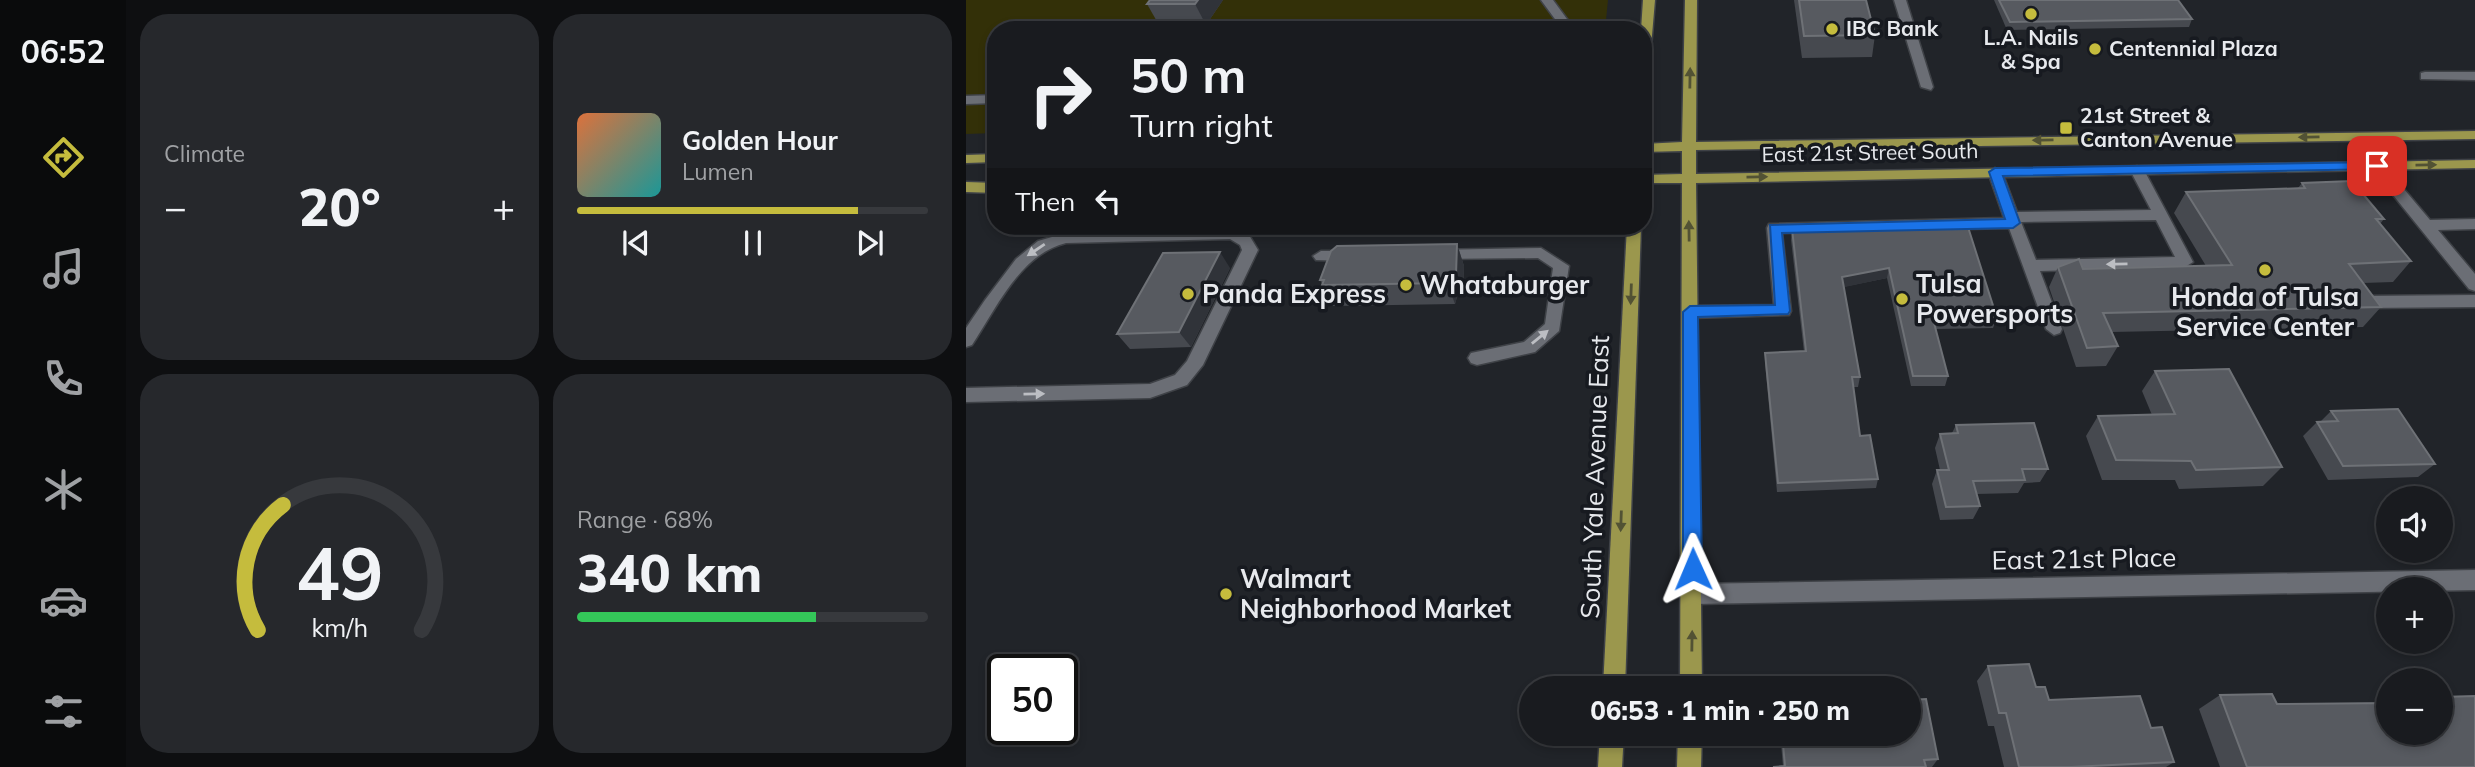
<!DOCTYPE html>
<meta charset="utf-8">
<style>
body{margin:0;font-family:Mulish,sans-serif;background:#26282c;color:#f1f3f6;height:100vh;display:flex;flex-direction:column;font-size:26px;white-space:nowrap}
*{box-sizing:border-box;margin:0}
p{font-size:23px;color:#9fa1a4}
.icon{flex:none;width:38px;height:38px;fill:none;stroke:currentColor;stroke-width:2;stroke-linecap:round;stroke-linejoin:round}
.map{position:relative;flex:1;overflow:hidden}
.details{display:flex;flex-direction:column;gap:14px;padding:14px;background:#0e0f11;width:840px}
.details>*{flex:none}
.banner{position:absolute;left:21px;top:21px;width:665px;height:214px;border-radius:28px;box-shadow:0 4px 10px #0003,0 0 0 2px #37393d;background:#191b1f;color:#f1f3f6;overflow:hidden}
.fabs{position:absolute;left:1410px;top:486px;display:grid;gap:14px}
.fabs a{display:grid;place-items:center;width:77px;height:77px;border-radius:50%;background:#191b1f;box-shadow:0 4px 10px #0003,0 0 0 2px #37393d;font-size:35px}
.speed{position:absolute;left:21px;top:654px;display:flex;gap:14px;font-size:35px;font-weight:700;text-align:center}
.speed>*{display:grid;place-content:center;width:91px;height:91px;border-radius:50%;background:#191b1f;box-shadow:0 4px 10px #0003,0 0 0 2px #37393d;line-height:1}
.speed .limit{border:4px solid #111;border-radius:10px;background:#fff;color:#111}
.pin{position:absolute;display:grid;place-items:center;width:60px;height:60px;color:#fff;margin:-30px;border-radius:14px;box-shadow:0 4px 10px #0006}
.me{position:absolute;width:77px;margin:-38px;rotate:359deg;stroke-linejoin:round;filter:drop-shadow(0 0 5px #0008)}
.turn{display:flex;align-items:center;gap:24px;height:147px;padding:0 28px;font-size:32px}
.turn .icon{width:91px;height:91px;stroke-width:2.5}
.turn b{display:block;font-size:49px;line-height:60px}
.then{display:flex;align-items:center;height:66px;padding:0 28px;background:#0003;gap:14px;font-size:26px}
.big{font-size:52px;font-weight:800;line-height:1.1}
.details .tile{flex:1;display:flex;flex-direction:column;justify-content:center;gap:10px;min-width:0;padding:0 24px;border-radius:28px;background:#26282c}
.details .dial{align-items:center;gap:0}
.dial svg{height:182px;overflow:visible;fill:none;stroke:#37393d;stroke-width:7;stroke-linecap:round;text-anchor:middle}
.dial text{fill:#f1f3f6;stroke:none}
.song{display:flex;align-items:center;gap:21px}
.cover{width:84px;height:84px;border-radius:10px;background:linear-gradient(135deg,hsl(20 70% 55%),hsl(180 70% 35%))}
.played{height:7px;border-radius:4px;background:linear-gradient(90deg,#c5bc3d 80%,#37393d 80%)}
.keys{display:flex;justify-content:space-around;direction:ltr}
.heat{display:flex;justify-content:space-between;align-items:center;font-size:38px;direction:ltr}
.charge{height:10px;border-radius:5px;background:linear-gradient(90deg,#34c759 68%,#37393d 0)}
.details .tiles{flex:1;display:grid;gap:14px;grid-template-columns:repeat(2,1fr)}
.trip{position:absolute;left:553px;top:676px;width:402px;height:70px;border-radius:35px;background:#191b1f;box-shadow:0 4px 10px #0003,0 0 0 2px #37393d;font-weight:800;line-height:70px;text-align:center}
main{display:flex;flex:1;min-height:0}
.tab-bar{display:flex;flex-direction:column;width:126px;justify-content:space-around;align-items:center;background:#0a0b0c;color:#9fa1a4}
.tab-bar .icon{width:49px;height:49px}
.tab-bar .current{color:#c5bc3d}
.tab-bar b{font-size:32px;color:#f1f3f6}
.map>svg:first-child{display:block}
.green{fill:#333008}
.lines{fill:none;stroke-linecap:round;stroke-linejoin:round}
.minor-casing{stroke:#3f4247;stroke-width:3}
.major-casing{stroke:#3f4247;stroke-width:3}
.minor{fill:#6b6e75;fill-rule:evenodd}
.major{fill:#9b974d;fill-rule:evenodd}
.wall{fill:#46494f}
.shaded-wall{fill:#303339}
.building{fill:#575a60;stroke:#6e7176;stroke-width:2}
.oneway{fill:#525234}
.oneway2{fill:#bcbec3}
.route{fill:#1a73e8;stroke:#114b97;stroke-width:2}
.poi-dot{fill:#c5bc3d;stroke:#171a20;stroke-width:2.5}
.labels{text-anchor:middle;stroke-width:7;stroke-linejoin:round;paint-order:stroke}
.far-poi-label{font-size:21px;font-weight:bold;fill:#e7e9ed;stroke:#171a20;text-anchor:start}
.far-street-label{font-size:21px;fill:#e7e9ed;stroke:#171a20}
.poi-label{font-size:26px;font-weight:bold;fill:#e7e9ed;stroke:#171a20;text-anchor:start}
.street-label{font-size:26px;fill:#e7e9ed;stroke:#171a20}
</style>
<main>
<nav class="tab-bar">
<b>06:52</b>
<svg class="icon current" aria-label="directions" viewBox="0 0 24 24"><path d="M12 3l9 9-9 9-9-9zM9 14v-3h6M13 9l2 2-2 2"/></svg>
<svg class="icon" aria-label="music" viewBox="0 0 24 24"><path d="M9 18V5l10-2v13"/><circle cx="6" cy="18" r="3"/><circle cx="16" cy="16" r="3"/></svg>
<svg class="icon" aria-label="phone" viewBox="0 0 24 24"><path d="M5 4h4l2 5-3 2q2 4 5 5l2-3 5 2v4C11 20 4 13 5 4z"/></svg>
<svg class="icon" aria-label="climate" viewBox="0 0 24 24"><path d="M12 3v18M4 7l16 10M4 17L20 7"/></svg>
<svg class="icon" aria-label="car" viewBox="0 0 24 24"><path d="M5 17H2v-5l4-1 3-4h7l3 4 3 1v5h-3M9 17h6M6 11h13"/><circle cx="7" cy="17" r="2"/><circle cx="17" cy="17" r="2"/></svg>
<svg class="icon" aria-label="filters" viewBox="0 0 24 24"><path d="M4 7h16M4 17h16"/><circle cx="9" cy="7" r="2"/><circle cx="15" cy="17" r="2"/></svg>
</nav>
<section class="details">
<div class="tiles">
<div class="tile"><p>Climate</p>
<div class="heat"><a>−</a><b class="big">20°</b><a>+</a></div>
</div>
<div class="tile">
<div class="song"><i class="cover"></i><div><b>Golden Hour</b><p>Lumen</p></div></div>
<div class="played"></div>
<div class="keys"><svg class="icon" aria-label="previous" viewBox="0 0 24 24"><path d="M18 5L8 12l10 7zM5 5v14"/></svg><svg class="icon" aria-label="pause" viewBox="0 0 24 24"><path d="M8 5v14M16 5v14"/></svg><svg class="icon" aria-label="next" viewBox="0 0 24 24"><path d="M6 5l10 7-10 7zM19 5v14"/></svg></div>
</div>
<div class="tile dial"><svg viewBox="0 0 100 80">
<path d="M14 69A42 42 0 1 1 86 69"/>
<path d="M14 69A42 42 0 0 1 25 14" stroke="#c5bc3d"/>
<text x="50" y="56" font-size="32" font-weight="700">49</text>
<text x="50" y="72" font-size="11">km/h</text>
</svg></div>
<div class="tile"><p>Range · 68%</p><b class="big">340 km</b><div class="charge"></div></div>
</div>
</section>
<div class="map">
<svg width="1509" height="767" viewBox="0 0 1509 767">
<rect width="100%" height="100%" fill="#212429"/>
<polygon class="green" points="0,0 642,0 639,30 30,30 30,133 0,134"/>
<g class="lines">
<g class="minor-casing">
<g id="minor">
<polygon points="575,0 587,0 609,30 597,30"/>
<polygon points="928,0 940,0 967,87 965,90 955,87"/>
<polygon points="1459,72 1509,72 1509,80 1455,79 1455,73"/>
<polygon points="30,95 30,103 0,104 0,96"/>
<polygon points="1411,162 1416,163 1464,220 1509,219 1509,229 1472,230 1509,274 1509,291 1503,289 1406,169 1406,163"/>
<path d="M1171,166L1178,170L1227,262L1219,267L1074,271L1096,329L1094,333L1088,335L1080,329L1043,228L816,233L825,311L823,315L724,318L716,312L724,306L808,305L801,228L803,224L1038,218L1022,172L1029,168L1036,172L1051,212L1185,210L1164,170ZM1190,220L1209,257L1070,260L1055,222Z"/>
<path d="M265,229L283,235L292,250L237,365L221,385L184,398L0,402V388L184,384L209,375L221,361L276,250L274,245L264,239L100,243C54,254 30,309 6,345L0,347V328L19,300L50,259L72,241L100,233Z"/>
<polygon points="575,248 603,266 593,331 569,352 511,365 505,363 502,358 505,353 558,342 579,324 587,268 572,258 472,259 464,254 467,250"/>
<polygon points="355,251 385,251 393,256 385,261 350,260 347,256"/>
<polygon points="1509,295 1509,307 1399,308 1391,302 1399,296"/>
<polygon points="1509,570 1509,590 727,604 720,601 717,594 720,587 727,584"/>
</g>
</g>
<g class="major-casing">
<g id="major">
<polygon points="677,0 689,0 683,71 677,75 677,30 675,30"/>
<polygon points="719,0 731,0 730,142 1509,131 1509,139 730,150 730,174 1509,160 1509,168 730,183 736,688 714,688 716,183 677,183 677,175 716,174 716,151 677,152 677,144 716,142"/>
<polygon points="30,154 30,162 0,163 0,155"/>
<polygon points="0,182 30,183 30,193 0,192"/>
<polygon points="661,226 675,226 659,688 637,688"/>
<polygon points="634,733 658,733 656,767 632,767"/>
<polygon points="712,733 736,733 735,767 711,767"/>
</g>
</g>
<use href="#minor" class="minor"/>
<use href="#major" class="major"/>
</g>
<g class="wall">
<polygon points="257,0 240,25 193,25 181,4"/>
<polygon points="828,0 900,0 909,35 906,57 836,58"/>
<polygon points="1028,0 1212,0 1226,19 1223,27 1041,30"/>
<polygon points="1336,183 1418,219 1414,224 1445,261 1427,282 1397,283 1415,307 1397,327 1145,332 1152,346 1140,366 1110,367 1083,287 1092,267 1117,269 1240,266 1208,213 1220,192 1332,188"/>
<polygon points="1002,227 1031,318 1027,328 970,329 982,376 979,386 945,386 921,278 877,287 894,377 892,387 887,387 894,436 912,479 910,488 811,492 799,363 799,353 838,352 825,240 826,229"/>
<polygon points="491,244 498,266 497,296 491,297 489,304 367,306 354,280"/>
<polygon points="264,268 225,347 164,349 151,334"/>
<polygon points="1189,371 1316,467 1297,486 1213,489 1209,480 1136,480 1120,436 1132,416 1186,415 1176,391"/>
<polygon points="1365,411 1469,464 1452,477 1362,480 1337,436 1351,422 1354,422"/>
<polygon points="990,425 1082,469 1074,482 1058,483 1052,493 1010,494 1014,506 1007,519 974,520 966,484 971,470 974,470 969,448 974,434 986,433"/>
<polygon points="1022,666 1070,687 1083,700 1185,728 1208,762 1200,767 1038,767 1028,726 1022,726 1011,681"/>
<polygon points="1254,695 1311,704 1423,733 1509,767 1254,767 1233,709"/>
<polygon points="814,733 943,733 972,759 966,767 807,767 817,766"/>
</g>
<g class="shaded-wall">
<polygon points="232,0 257,0 240,25 229,4"/>
<polygon points="491,244 498,266 497,296 490,275"/>
<polygon points="254,252 264,268 225,347 213,332"/>
<polygon points="923,268 921,278 874,288 876,277"/>
<polygon points="483,275 491,297 489,304 481,283"/>
</g>
<g class="building">
<polygon points="184,0 232,0 229,4 181,4"/>
<polygon points="833,0 900,0 909,35 838,36"/>
<polygon points="1033,0 1212,0 1226,19 1044,22"/>
<polygon points="1386,181 1418,219 1410,219 1445,261 1383,264 1415,307 1137,313 1152,346 1121,348 1092,267 1113,259 1117,269 1266,265 1220,192 1339,188 1336,183"/>
<polygon points="1002,227 1031,318 967,319 982,376 947,376 923,268 876,277 894,377 886,377 894,436 904,435 912,479 812,483 799,353 840,351 826,229"/>
<polygon points="491,244 490,275 483,275 481,283 356,285 358,280 354,280 365,251 371,246"/>
<polygon points="254,252 213,332 151,334 197,253"/>
<polygon points="1263,369 1316,467 1230,470 1225,461 1150,460 1132,416 1209,414 1189,371"/>
<polygon points="1432,409 1469,464 1377,466 1351,422 1372,421 1365,411"/>
<polygon points="1068,423 1082,469 1056,469 1059,480 1007,481 1014,506 980,507 971,470 983,470 974,434 992,433 990,425"/>
<polygon points="1063,664 1070,687 1079,687 1083,700 1174,696 1185,728 1196,727 1208,762 1105,767 1053,767 1040,713 1033,713 1022,666"/>
<polygon points="843,681 844,688 812,688 812,683"/>
<polygon points="1306,694 1311,704 1423,703 1423,733 1475,733 1475,697 1509,696 1509,767 1281,767 1254,695"/>
<polygon points="960,699 972,759 958,760 960,767 807,767 819,766 816,733 943,733 943,700"/>
</g>
<defs><path id="oneway-solid" d="M-6-.8H1V-3.2L6.5 0L1 3.2V.8H-6Z" transform="scale(1.75)"/></defs>
<g class="oneway">
<use href="#oneway-solid" transform="translate(724 78) rotate(-89)"/>
<use href="#oneway-solid" transform="translate(1343 137) rotate(179)"/>
<use href="#oneway-solid" transform="translate(1077 140) rotate(179)"/>
<use href="#oneway-solid" transform="translate(1460 165) rotate(-1)"/>
<use href="#oneway-solid" transform="translate(791 177) rotate(-1)"/>
<use href="#oneway-solid" transform="translate(723 231) rotate(-91)"/>
<use href="#oneway-solid" transform="translate(665 294) rotate(92)"/>
<use href="#oneway-solid" transform="translate(655 521) rotate(92)"/>
<use href="#oneway-solid" transform="translate(726 641) rotate(-89)"/>
</g>
<g class="oneway2">
<use href="#oneway-solid" transform="translate(70 250) rotate(146)"/>
<use href="#oneway-solid" transform="translate(1151 264) rotate(179)"/>
<use href="#oneway-solid" transform="translate(574 337) rotate(-39)"/>
<use href="#oneway-solid" transform="translate(68 394) rotate(-1)"/>
</g>
<polygon class="route" points="1411,162 1416,163 1416,169 1037,176 1054,223 1047,228 816,233 824,311 822,314 732,317 736,569 733,575 727,578 720,575 717,569 717,312 724,306 809,305 804,225 1039,219 1023,172 1029,168"/>
<g class="poi-dot">
<circle cx="1065" cy="14" r="7"/>
<circle cx="866" cy="29" r="7"/>
<circle cx="1129" cy="49" r="7"/>
<rect x="1093" y="121" width="14" height="14" rx="3.5"/>
<circle cx="1299" cy="270" r="7"/>
<circle cx="440" cy="285" r="7"/>
<circle cx="222" cy="294" r="7"/>
<circle cx="936" cy="299" r="7"/>
<circle cx="260" cy="594" r="7"/>
</g>
<g class="labels">
<g class="far-poi-label">
<text x="880" y="36">IBC Bank</text>
<text x="1065" y="45" text-anchor="middle">L.A. Nails<tspan x="1065" dy="24">&amp; Spa</tspan></text>
<text x="1143" y="56">Centennial Plaza</text>
<text x="1114" y="123">21st Street &amp;<tspan x="1114" dy="24">Canton Avenue</tspan></text>
</g>
<g class="far-street-label">
<text transform="translate(904 153) rotate(-1)" y="7">East 21st Street South</text>
</g>
<g class="poi-label">
<text x="950" y="293">Tulsa<tspan x="950" dy="30">Powersports</tspan></text>
<text x="454" y="294">Whataburger</text>
<text x="236" y="303">Panda Express</text>
<text x="1299" y="306" text-anchor="middle">Honda of Tulsa<tspan x="1299" dy="30">Service Center</tspan></text>
<text x="274" y="588">Walmart<tspan x="274" dy="30">Neighborhood Market</tspan></text>
</g>
<g class="street-label">
<text transform="translate(629 477) rotate(-88)" y="9">South Yale Avenue East</text>
<text transform="translate(1118 559) rotate(-1)" y="9">East 21st Place</text>
</g>
</g>
</svg>
<div class="fabs">
<a><svg class="icon" aria-label="sound" viewBox="0 0 24 24"><path d="M4 9h4l5-4v14l-5-4H4zM17 9q2 3 0 6"/></svg></a>
<a>+</a>
<a>−</a>
</div>
<div class="speed"><div class="limit">50</div></div>
<div class="pin" style="left:1411px;top:166px;background:#d93025"><svg class="icon" aria-label="arrive" viewBox="0 0 24 24"><path d="M6 21V4h12l-3 4 3 4H6"/></svg></div>
<svg class="me" style="left:727px;top:569px" viewBox="-20 -20 40 40"><path d="M0-17L14 15 0 8-14 15z" fill="#1a73e8" stroke="#fff" stroke-width="4"/></svg>
<div class="trip">06:53 · 1 min · 250 m</div>
<div class="banner">
<div class="turn"><svg class="icon" aria-label="right" viewBox="0 0 24 24"><path d="M7 20v-9h11M14 6l5 5-5 5"/></svg><div><b>50 m</b>Turn right</div></div>
<div class="then">Then<svg class="icon" aria-label="left" viewBox="0 0 24 24"><path d="M17 20v-9H6M10 6l-5 5 5 5"/></svg></div>
</div>
</div>
</main>
